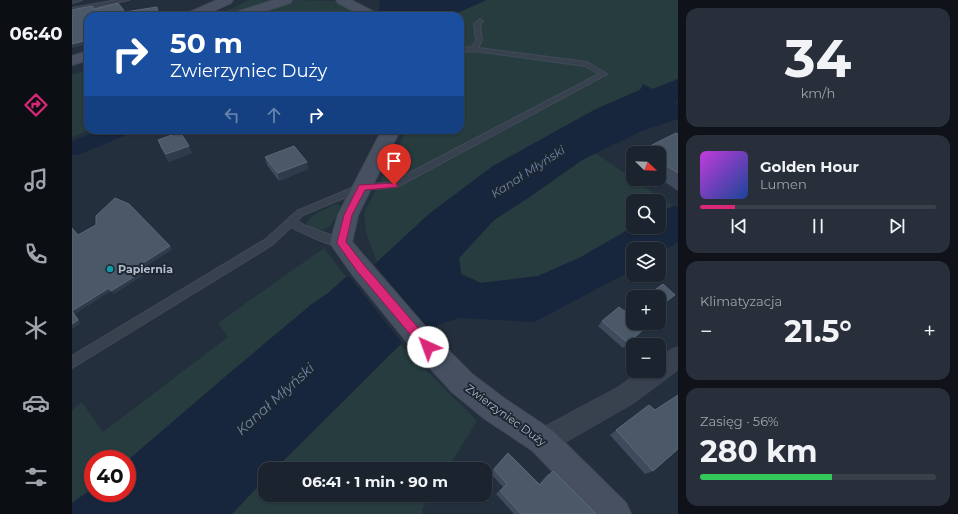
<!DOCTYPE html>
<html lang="pl">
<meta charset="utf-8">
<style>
body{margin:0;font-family:Montserrat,sans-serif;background:#282f3a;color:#f1f3f6;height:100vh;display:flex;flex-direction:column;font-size:15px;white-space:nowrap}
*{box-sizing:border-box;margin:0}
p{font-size:13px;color:#a0a4aa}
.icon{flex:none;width:22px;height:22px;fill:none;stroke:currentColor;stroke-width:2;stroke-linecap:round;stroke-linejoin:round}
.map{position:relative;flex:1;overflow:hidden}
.panel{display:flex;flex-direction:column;gap:8px;padding:8px;background:#0f1319;width:280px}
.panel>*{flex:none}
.top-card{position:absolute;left:12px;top:12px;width:380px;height:122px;border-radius:12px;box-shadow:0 1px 3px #0004,0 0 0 1px #39404a;background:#1a4fa0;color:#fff;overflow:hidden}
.needle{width:26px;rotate:113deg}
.buttons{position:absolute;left:554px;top:146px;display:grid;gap:8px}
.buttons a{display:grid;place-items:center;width:40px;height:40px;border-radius:8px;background:#1b232e;box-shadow:0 1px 3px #0004,0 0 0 1px #39404a;font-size:20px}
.speed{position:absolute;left:12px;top:450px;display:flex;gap:8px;font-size:20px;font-weight:700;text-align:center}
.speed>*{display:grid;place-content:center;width:52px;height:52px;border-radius:50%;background:#1b232e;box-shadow:0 1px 3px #0004,0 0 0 1px #39404a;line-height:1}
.speed .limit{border:6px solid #d22;background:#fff;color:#111}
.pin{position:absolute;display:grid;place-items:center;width:34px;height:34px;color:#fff;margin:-41px -17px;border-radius:50% 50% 50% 0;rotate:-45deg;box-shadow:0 0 4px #0007}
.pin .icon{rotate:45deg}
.me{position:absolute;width:44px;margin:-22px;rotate:317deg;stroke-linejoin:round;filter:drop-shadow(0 0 3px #0008)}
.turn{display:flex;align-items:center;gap:14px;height:84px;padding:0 20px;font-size:18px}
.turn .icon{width:52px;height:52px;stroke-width:2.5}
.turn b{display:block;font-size:28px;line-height:34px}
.lanes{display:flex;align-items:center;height:38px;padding:0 20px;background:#0003;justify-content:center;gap:20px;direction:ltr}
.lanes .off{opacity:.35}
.big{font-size:30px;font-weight:700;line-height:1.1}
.panel .tile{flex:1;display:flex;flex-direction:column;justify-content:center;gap:6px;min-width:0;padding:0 14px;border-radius:12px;background:#282f3a}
.panel .dial{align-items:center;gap:0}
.dial b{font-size:52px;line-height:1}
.song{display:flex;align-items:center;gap:12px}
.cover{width:48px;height:48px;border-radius:6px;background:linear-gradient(135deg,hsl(290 70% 55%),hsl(220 70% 35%))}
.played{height:4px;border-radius:2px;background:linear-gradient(90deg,#db2777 15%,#39404a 15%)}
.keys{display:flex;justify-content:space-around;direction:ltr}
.heat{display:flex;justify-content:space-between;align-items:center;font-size:22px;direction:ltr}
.charge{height:6px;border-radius:3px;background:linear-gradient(90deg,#34c759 56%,#39404a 0)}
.trip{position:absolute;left:186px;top:462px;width:234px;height:40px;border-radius:12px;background:#1b232e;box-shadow:0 1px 3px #0004,0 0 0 1px #39404a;font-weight:700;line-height:40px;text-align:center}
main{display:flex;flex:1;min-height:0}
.tab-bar{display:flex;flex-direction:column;width:72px;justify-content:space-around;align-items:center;background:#0b0e12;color:#a0a4aa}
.tab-bar .icon{width:28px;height:28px}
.tab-bar .on{color:#db2777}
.tab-bar b{font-size:18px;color:#f1f3f6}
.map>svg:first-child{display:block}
.green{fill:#263c3f}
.water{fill:#17263c}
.pier{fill:#242f3e}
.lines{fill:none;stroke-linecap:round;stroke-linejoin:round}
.lane-casing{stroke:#414a57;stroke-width:2}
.street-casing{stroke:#414a57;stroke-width:1}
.secondary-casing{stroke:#414a57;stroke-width:2}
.lane{fill:#38414e;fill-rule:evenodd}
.street{fill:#38414e;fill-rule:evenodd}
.secondary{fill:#465061;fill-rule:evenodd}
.wall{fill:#3f4b5c}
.shaded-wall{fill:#2f3b4b}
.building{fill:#4b5868;stroke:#5c6777}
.route{fill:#db2777;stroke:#8e194d}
.culture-dot{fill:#0f9aa8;stroke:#1d2633;stroke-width:1.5}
.labels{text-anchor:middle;stroke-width:4;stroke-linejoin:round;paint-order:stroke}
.poi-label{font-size:11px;font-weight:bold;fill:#b4bcc9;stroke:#1d2633;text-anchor:start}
.street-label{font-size:11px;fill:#b4bcc9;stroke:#1d2633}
.water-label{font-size:12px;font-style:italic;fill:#6d86a8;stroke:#1d2633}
.near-water-label{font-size:14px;font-style:italic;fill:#6d86a8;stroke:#1d2633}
</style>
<main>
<nav class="tab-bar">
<b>06:40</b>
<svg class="icon on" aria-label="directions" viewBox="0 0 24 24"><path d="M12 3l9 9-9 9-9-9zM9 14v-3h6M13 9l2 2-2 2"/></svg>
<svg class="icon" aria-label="music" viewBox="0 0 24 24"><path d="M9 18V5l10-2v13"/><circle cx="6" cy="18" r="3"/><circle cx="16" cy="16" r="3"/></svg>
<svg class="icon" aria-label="phone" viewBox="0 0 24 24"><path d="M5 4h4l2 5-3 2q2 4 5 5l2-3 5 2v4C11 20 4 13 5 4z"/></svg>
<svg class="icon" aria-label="climate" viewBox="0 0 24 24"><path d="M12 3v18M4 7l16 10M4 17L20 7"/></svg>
<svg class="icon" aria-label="car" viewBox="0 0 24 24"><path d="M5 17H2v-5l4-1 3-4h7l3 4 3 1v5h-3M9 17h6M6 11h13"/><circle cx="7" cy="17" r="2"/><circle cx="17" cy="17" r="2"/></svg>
<svg class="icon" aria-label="filters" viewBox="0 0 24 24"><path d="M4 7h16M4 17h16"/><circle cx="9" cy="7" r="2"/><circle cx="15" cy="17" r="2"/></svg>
</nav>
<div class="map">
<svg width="606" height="514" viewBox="0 0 606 514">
<rect width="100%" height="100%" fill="#242f3e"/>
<g class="green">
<polygon points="177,0 207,0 159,16 144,16"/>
<polygon points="221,0 262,1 291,16 171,16"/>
<polygon points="414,0 606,0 606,79 581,89 568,90 524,109 421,166 357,214 305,262 294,232 292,213 335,130 388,130 388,16 373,16 390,11"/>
<polygon points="16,69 17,130 0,137 0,75"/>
<polygon points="523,153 601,206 587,212 587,201 561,201 561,227 509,257 466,276 409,283 389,274 387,258 422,220 459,196 510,160"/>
<path d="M265,204L269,206C261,224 258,234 236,228L234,225C238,214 255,208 265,204Z"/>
<polygon points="252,248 274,277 255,294 240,304 154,376 55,461 55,459 21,459 21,488 0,503 0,410 10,402 31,432 156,337 146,323"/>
<polygon points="328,344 405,421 375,469 203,469"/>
<polygon points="193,479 193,495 358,495 350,509 351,514 160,514"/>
</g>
<g class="water">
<polygon points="308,0 414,0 390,11 373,16 309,16 303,13 307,10"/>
<polygon points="606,79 606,101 603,103 606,104 606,119 570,131 510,160 459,196 422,220 387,258 389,274 409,283 466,276 509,257 561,227 587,227 587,212 601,206 606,206 606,242 587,254 587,249 561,249 561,270 462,322 387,318 339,334 203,469 193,469 193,479 160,514 0,514 0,503 21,488 21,493 55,493 55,461 154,376 240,304 255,294 274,277 290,276 357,214 421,166 524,109 568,90 571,84 581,89"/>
<polygon points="28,130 66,130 6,155 0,155 0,141"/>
</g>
<polygon class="pier" points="301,263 357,330 340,336 331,344 276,275 289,275"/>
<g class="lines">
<g class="lane-casing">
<g id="lane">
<polygon points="0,0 10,0 0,3"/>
<polygon points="45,0 57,0 0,12 0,8"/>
<path d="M408,19L411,21L408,24L410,40L406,48L515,62L535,74L325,187L291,190L231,215L225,221L234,226L272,240L274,243L272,246C263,249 228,232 219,227L200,245L0,368V356L194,239L225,211L287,185L320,182L527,74L513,66L402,51L388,52V48L400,47L404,40L402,24Z"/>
</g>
</g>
<g class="street-casing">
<polygon id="street" points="606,347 606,370 562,403 480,450 471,454 462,450 458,441 462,432 546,387 568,371 587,371 587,358 598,350"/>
</g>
<g class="secondary-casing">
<g id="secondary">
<polygon points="145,0 161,0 159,3 130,16 114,16 116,13"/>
<polygon points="202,0 220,0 218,3 178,16 159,16 161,13"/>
<polygon points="264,0 279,0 304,13 306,16 291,16 266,3"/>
<polygon points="16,51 16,60 0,65 0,56"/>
<polygon points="310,130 328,130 286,215 280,242 357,331 400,374 433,399 481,431 554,503 559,514 521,514 461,451 413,419 380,392 339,347 280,274 258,243 266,215"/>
</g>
</g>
<use href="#lane" class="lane"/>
<use href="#street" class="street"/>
<use href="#secondary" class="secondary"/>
</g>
<g class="wall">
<polygon points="606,134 606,191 587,178 587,153 569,153 570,150"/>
<polygon points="86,140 120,153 97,162 89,148"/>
<polygon points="193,157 235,162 236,169 207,181 195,165"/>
<polygon points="530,321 567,334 551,348 526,326"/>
<polygon points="577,405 581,471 573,474 538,435"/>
<polygon points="436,453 467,484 475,475 481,471 524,514 442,514 424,494 431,487 418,473"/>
</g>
<g class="shaded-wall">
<polygon points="16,40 16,44 0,48 0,44"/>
<polygon points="172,130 186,130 173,133"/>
<polygon points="117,146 120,153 97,162 94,154"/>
<polygon points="235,162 236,169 207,181 206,173"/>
<polygon points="98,246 100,250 74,266 71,263"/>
<polygon points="76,268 78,271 42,294 39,291 3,314 9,323 0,329 0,311 37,288"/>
<polygon points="603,295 598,300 587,308 587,306"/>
<polygon points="572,329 567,334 551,348 556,343"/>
</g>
<g class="building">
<polygon points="46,3 53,12 85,7 86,16 16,16 16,40 0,44 0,10 20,6 22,9"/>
<polygon points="108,132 117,146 94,154 86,140"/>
<polygon points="604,133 606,134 606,173 587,161 587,153 575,153 570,150"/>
<polygon points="222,146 235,162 206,173 193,157"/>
<polygon points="43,198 57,204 98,246 71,263 76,268 39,291 37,288 0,311 0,228 6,235 24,225 24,216"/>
<polygon points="591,284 603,295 587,306 587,297 573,297"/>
<polygon points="561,305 561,323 565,323 572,329 556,343 530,321 547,307 552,311"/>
<polygon points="0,311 6,320 0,324"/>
<polygon points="606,395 606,449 581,471 544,430 577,405 583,410"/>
<polygon points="436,453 468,485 481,471 524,514 449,514 428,491 435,484 422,469"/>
</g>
<polygon class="route" points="322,183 325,183 325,187 293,190 280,215 274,242 292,265 360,344 361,347 360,351 356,352 352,351 285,271 265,243 272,215 287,185"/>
<circle class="culture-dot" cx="38" cy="269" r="4"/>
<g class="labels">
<g class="poi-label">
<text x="46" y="273">Papiernia</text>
</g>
<g class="street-label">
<text transform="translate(434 415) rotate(36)" y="4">Zwierzyniec Duży</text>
</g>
<g class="water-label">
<text transform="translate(456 172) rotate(-33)" y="4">Kanał Młyński</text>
</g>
<g class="near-water-label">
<text transform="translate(203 399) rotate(-42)" y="5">Kanał Młyński</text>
</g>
</g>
</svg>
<div class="buttons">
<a><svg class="needle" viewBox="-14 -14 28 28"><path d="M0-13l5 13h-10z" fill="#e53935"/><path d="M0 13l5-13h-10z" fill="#a0a4aa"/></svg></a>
<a><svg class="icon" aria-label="search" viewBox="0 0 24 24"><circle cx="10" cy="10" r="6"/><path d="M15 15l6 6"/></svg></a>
<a><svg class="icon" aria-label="layers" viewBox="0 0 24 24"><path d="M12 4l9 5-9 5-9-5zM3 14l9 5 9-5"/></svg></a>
<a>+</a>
<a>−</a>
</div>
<div class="speed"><div class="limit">40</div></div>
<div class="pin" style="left:322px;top:185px;background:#d93025"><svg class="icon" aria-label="arrive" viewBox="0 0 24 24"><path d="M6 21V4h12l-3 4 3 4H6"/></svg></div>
<svg class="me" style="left:356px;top:347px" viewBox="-20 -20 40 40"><circle r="19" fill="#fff"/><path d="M0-13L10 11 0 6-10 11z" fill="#db2777"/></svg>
<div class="trip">06:41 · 1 min · 90 m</div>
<div class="top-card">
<div class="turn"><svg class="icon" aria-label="right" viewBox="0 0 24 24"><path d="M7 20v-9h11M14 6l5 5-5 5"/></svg><div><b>50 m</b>Zwierzyniec Duży</div></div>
<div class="lanes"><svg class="icon off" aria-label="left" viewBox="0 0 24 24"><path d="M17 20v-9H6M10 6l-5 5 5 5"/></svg><svg class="icon off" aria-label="ahead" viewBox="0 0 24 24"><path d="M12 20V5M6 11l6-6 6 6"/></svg><svg class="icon" aria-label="right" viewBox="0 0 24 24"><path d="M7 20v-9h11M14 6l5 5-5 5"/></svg></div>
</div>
</div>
<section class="panel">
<div class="tile dial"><b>34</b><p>km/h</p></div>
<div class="tile">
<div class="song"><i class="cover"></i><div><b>Golden Hour</b><p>Lumen</p></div></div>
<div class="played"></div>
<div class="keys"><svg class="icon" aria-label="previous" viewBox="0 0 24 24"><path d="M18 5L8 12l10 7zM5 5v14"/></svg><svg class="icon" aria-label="pause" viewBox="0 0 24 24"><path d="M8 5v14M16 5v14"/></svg><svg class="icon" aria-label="next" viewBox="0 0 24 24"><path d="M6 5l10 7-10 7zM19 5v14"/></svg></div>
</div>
<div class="tile"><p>Klimatyzacja</p>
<div class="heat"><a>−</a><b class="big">21.5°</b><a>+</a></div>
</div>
<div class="tile"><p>Zasięg · 56%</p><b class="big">280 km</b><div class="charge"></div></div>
</section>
</main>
